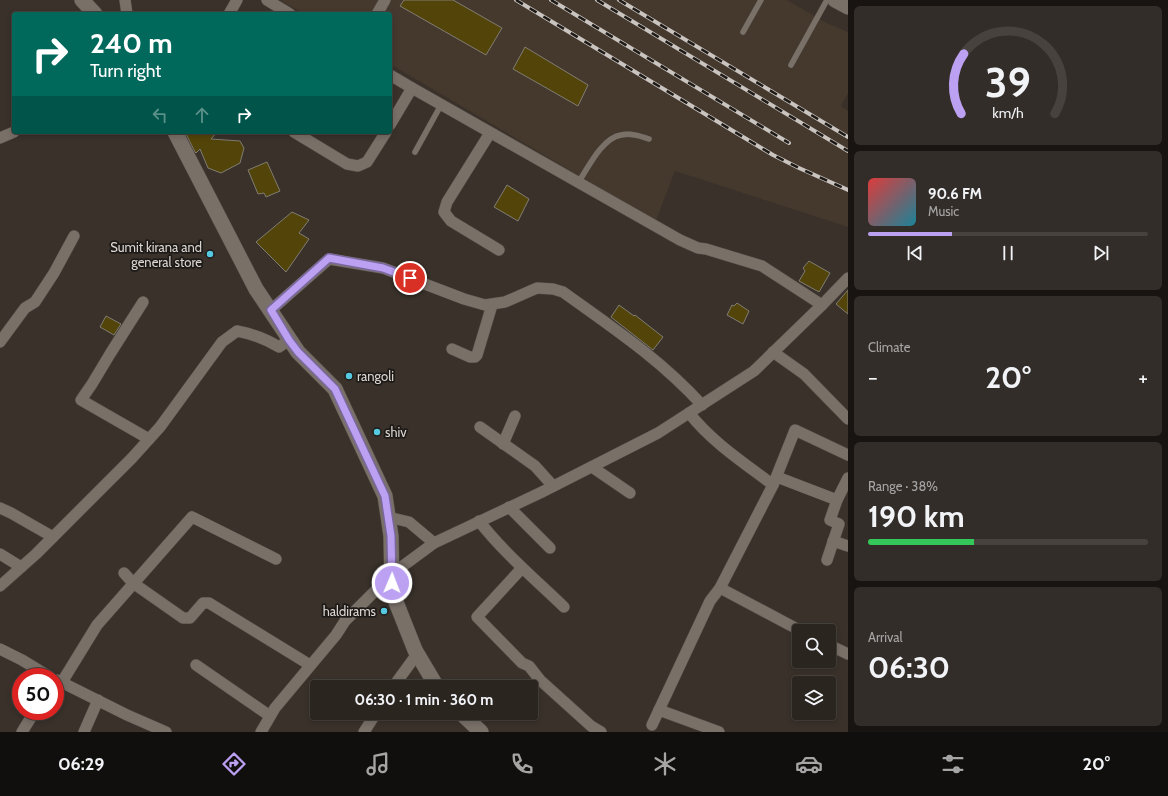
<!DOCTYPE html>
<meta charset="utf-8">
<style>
body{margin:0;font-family:Cabin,sans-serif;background:#332d29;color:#f1f3f6;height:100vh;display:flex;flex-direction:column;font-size:15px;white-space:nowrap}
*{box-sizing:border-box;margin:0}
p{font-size:13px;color:#a6a5a5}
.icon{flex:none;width:22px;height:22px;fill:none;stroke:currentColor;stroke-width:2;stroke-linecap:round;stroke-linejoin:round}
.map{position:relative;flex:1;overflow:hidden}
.side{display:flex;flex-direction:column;gap:6px;padding:6px;background:#181412;width:320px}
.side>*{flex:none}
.hud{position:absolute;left:12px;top:12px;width:380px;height:122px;border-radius:4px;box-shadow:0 2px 6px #0003,0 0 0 1px #47423e;background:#00695c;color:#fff;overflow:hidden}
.tools{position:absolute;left:792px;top:624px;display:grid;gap:8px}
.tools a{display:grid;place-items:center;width:44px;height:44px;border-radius:4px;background:#2b2520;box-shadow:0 2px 6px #0003,0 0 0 1px #47423e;font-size:20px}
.speed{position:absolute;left:12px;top:668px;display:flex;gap:8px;font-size:20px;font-weight:700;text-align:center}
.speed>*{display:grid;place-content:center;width:52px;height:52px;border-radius:50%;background:#2b2520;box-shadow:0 2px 6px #0003,0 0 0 1px #47423e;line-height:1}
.speed .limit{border:6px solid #d22;background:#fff;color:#111}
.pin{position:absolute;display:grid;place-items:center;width:34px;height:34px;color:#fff;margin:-17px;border:2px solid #fff;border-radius:50%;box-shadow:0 1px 4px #0007}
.me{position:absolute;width:44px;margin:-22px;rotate:1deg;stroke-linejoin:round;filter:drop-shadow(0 0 3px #0008)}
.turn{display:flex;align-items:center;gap:14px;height:84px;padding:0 12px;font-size:18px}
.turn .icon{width:52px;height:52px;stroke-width:2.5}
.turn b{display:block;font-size:28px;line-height:34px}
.lanes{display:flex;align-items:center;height:38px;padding:0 12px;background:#0003;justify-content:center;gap:20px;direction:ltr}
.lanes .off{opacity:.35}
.big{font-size:30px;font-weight:700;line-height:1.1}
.side .widget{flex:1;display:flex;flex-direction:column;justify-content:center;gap:6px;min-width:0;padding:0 14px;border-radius:6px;background:#332d29}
.side .dial{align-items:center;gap:0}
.dial svg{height:104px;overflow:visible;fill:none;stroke:#47423e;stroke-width:7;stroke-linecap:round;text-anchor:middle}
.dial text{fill:#f1f3f6;stroke:none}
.song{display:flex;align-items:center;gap:12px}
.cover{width:48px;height:48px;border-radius:6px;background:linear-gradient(135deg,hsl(0 70% 55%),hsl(190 70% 35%))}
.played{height:4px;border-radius:2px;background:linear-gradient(90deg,#bca0f2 30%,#47423e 30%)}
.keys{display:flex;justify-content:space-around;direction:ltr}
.heat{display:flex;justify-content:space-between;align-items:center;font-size:22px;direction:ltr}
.charge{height:6px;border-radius:3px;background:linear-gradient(90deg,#34c759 38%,#47423e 0)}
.trip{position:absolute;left:310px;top:680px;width:228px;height:40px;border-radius:4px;background:#2b2520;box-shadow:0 2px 6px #0003,0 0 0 1px #47423e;font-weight:700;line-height:40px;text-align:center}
.tab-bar{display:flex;height:64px;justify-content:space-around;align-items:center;background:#110f0d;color:#a6a5a5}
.tab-bar .icon{width:28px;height:28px}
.tab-bar .current{color:#bca0f2}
.tab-bar b{font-size:18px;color:#f1f3f6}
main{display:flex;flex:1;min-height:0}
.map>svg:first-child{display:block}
.built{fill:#45382d}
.building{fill:#534409;stroke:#807d73}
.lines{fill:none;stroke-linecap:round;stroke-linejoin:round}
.service-casing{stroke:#544e48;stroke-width:6}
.minor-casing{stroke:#544e48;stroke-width:12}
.secondary-casing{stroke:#544e48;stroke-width:16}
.service{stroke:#797068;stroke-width:5.5}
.minor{stroke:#797068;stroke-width:11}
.secondary{stroke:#797068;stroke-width:15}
.rail-casing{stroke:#c9c4bf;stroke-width:4}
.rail{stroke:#1d1a17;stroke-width:2.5;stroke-dasharray:8;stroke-linecap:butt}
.route-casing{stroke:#7a689d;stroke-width:10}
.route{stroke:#bca0f2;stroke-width:7}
.poi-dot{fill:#56c9e1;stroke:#1d1a17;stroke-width:1.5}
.labels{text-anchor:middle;stroke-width:3.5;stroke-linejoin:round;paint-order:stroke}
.poi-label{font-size:13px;fill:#dbd6d2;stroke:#1d1a17;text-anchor:end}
</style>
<main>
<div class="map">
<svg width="848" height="732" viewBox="0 0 848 732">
<rect width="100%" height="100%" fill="#39312a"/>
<polygon class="built" points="280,0 787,0 827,23 848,32 848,93 841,106 848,111 848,227 675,171 656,221 390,64 390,14 304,14"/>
<g class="building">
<polygon points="404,0 453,0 502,28 486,55 400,6"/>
<polygon points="525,47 588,85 578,106 513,69"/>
<polygon points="185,132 217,132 211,139 240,141 244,148 240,163 221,173 208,168 200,149 196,153 195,152"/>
<polygon points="267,162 280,191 266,197 264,193 258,194 248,170"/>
<polygon points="507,185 529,199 518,221 494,207"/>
<polygon points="292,212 309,220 299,233 309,239 286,272 256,242"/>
<polygon points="809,261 830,273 819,292 799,281 805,271 803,268"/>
<polygon points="848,290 848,314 836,304"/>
<polygon points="737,303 749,311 743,324 727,315 732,305 734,306"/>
<polygon points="619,305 634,316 635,315 663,337 653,350 611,317"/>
<polygon points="106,316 121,324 114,335 100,327"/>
</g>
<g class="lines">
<g class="service-casing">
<g id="service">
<polyline points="743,32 761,0"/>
<polyline points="791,65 827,0"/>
<polyline points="415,152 441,105"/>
<path d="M578,183C588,168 602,138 621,135C631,133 640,136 649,139"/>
</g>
</g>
<g class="minor-casing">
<g id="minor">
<polyline points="125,0 127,14"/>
<polyline points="267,0 290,14"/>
<polyline points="229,14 237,0"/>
<polyline points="377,14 385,0"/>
<polyline points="390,75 412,88 680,240 698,248 706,249 762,266 822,305"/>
<polyline points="390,125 412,88"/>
<polyline points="294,132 347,164 358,166 367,162 386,132"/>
<polyline points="490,133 447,202 444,212 451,221 499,250"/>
<polyline points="0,138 14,132"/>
<polyline points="143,302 110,354 92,384 81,400 149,439"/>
<path d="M271,310L329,259L383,268L464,299L485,305L505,302L537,288L553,289L563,292C613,328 660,359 702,405"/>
<polyline points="0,342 25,308 35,302 54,273 74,236"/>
<polyline points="452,349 470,357 475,357 477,355 492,305"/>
<polyline points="773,352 804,374 848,419"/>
<path d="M689,413C713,443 743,462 773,485"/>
<polyline points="480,427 535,466 553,486"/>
<polyline points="503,444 515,416"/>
<polyline points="592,467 630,493"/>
<polyline points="777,477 837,500"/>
<polyline points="509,507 550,548"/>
<polyline points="0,508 11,513 53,537"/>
<polyline points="388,517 409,522 434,543"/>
<path d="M479,521C504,553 535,579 564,607"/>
<polyline points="833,541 848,546"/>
<polyline points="0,554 21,567"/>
<polyline points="827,560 839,524 830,520 837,500 848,478"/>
<polyline points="522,568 477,617 522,663 529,666 540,680 591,726 601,732"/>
<polyline points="124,573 133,583 183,618 190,618 203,603 209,603 310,665"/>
<path d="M0,586L36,554L132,458L160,427L222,342L237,331C253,334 266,339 279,347L289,340"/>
<polyline points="720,588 801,631"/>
<polyline points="829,645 848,654"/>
<polyline points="0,649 22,660 50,677"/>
<polyline points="196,665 270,716"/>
<polyline points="57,680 127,715 166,732"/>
<polyline points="62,682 97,625 192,517 276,559"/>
<polyline points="393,687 417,654"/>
<polyline points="659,710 719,732"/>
<polyline points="652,725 710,601 720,588 773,485 795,430 848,455"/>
<polyline points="22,732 35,711"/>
<polyline points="84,732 98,700"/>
<polyline points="261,732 275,708 336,635 345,621 392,574 434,543 542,492 658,433 754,371 822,305 848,278"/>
<polyline points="364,732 376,713"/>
</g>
</g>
<g class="secondary-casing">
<g id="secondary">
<polyline points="82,0 95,14"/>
<polyline points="835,0 848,7"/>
<polyline points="175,132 256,289 298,352 335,389 385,496 391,536 392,592 415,650 437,687"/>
<polyline points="461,713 481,732"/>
</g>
</g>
<use href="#service" class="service"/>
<use href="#minor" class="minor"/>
<use href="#secondary" class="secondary"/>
<g class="rail-casing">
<g id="rail">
<polyline points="516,0 773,155 799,168 848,190"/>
<polyline points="551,0 789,143"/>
<polyline points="597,0 848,151"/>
<polyline points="619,0 848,137"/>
</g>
</g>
<use href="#rail" class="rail"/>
</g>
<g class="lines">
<g class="route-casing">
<polyline id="route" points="392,583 391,536 385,496 335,389 298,352 289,340 271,310 329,258 383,268 410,278"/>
</g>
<use href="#route" class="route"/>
</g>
<g class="poi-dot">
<circle cx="210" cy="254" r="4"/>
<circle cx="349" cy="376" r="4"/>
<circle cx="377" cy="432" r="4"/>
<circle cx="384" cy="611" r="4"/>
</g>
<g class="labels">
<g class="poi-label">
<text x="202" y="252">Sumit kirana and<tspan x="202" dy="15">general store</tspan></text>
<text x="357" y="381" text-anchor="start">rangoli</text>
<text x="385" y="437" text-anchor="start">shiv</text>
<text x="376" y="616">haldirams</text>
</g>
</g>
</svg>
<div class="tools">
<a><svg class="icon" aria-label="search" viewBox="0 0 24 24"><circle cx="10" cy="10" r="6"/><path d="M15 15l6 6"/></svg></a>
<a><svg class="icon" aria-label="layers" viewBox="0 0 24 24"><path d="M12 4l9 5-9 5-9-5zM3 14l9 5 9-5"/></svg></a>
</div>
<div class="speed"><div class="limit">50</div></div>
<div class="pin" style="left:410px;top:278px;background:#d93025"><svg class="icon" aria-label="arrive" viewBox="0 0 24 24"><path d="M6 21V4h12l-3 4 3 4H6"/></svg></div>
<svg class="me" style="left:392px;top:583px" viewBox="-20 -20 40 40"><circle r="17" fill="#bca0f2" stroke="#fff" stroke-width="3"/><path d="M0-11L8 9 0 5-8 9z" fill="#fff"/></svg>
<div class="trip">06:30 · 1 min · 360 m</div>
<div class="hud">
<div class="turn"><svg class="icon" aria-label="right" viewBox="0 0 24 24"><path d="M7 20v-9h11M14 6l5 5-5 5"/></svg><div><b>240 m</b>Turn right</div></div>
<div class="lanes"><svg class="icon off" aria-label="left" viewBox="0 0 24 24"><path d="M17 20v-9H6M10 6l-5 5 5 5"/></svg><svg class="icon off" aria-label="ahead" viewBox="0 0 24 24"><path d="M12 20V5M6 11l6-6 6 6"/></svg><svg class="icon" aria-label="right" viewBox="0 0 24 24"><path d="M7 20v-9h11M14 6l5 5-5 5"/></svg></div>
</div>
</div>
<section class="side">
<div class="widget dial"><svg viewBox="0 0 100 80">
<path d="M14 69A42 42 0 1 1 86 69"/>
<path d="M14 69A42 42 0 0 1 16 23" stroke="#bca0f2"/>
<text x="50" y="56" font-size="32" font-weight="700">39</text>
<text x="50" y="72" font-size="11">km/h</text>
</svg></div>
<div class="widget">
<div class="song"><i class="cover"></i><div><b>90.6 FM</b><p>Music</p></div></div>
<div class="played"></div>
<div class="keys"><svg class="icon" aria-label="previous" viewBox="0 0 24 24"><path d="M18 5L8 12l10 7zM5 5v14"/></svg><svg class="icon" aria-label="pause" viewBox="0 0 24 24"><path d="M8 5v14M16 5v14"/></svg><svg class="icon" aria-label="next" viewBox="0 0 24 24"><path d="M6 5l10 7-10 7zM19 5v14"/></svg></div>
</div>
<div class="widget"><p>Climate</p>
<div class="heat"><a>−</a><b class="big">20°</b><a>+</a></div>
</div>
<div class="widget"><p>Range · 38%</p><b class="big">190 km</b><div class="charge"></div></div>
<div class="widget"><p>Arrival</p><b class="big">06:30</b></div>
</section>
</main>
<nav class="tab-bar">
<b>06:29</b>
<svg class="icon current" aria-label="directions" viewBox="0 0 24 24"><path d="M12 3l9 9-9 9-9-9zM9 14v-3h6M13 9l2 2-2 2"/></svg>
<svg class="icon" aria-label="music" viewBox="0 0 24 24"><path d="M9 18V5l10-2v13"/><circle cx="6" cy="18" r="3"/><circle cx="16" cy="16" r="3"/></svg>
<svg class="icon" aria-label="phone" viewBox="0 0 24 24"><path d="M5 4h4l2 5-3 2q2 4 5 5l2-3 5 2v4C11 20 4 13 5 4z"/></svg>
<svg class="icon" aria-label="climate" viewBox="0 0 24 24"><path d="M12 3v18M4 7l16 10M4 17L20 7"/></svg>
<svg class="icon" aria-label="car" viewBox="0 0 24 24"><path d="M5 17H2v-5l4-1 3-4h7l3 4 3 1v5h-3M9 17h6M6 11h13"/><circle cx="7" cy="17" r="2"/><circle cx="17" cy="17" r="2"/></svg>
<svg class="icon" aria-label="filters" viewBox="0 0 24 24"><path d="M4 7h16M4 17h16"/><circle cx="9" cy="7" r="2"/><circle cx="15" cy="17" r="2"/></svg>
<b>20°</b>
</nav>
